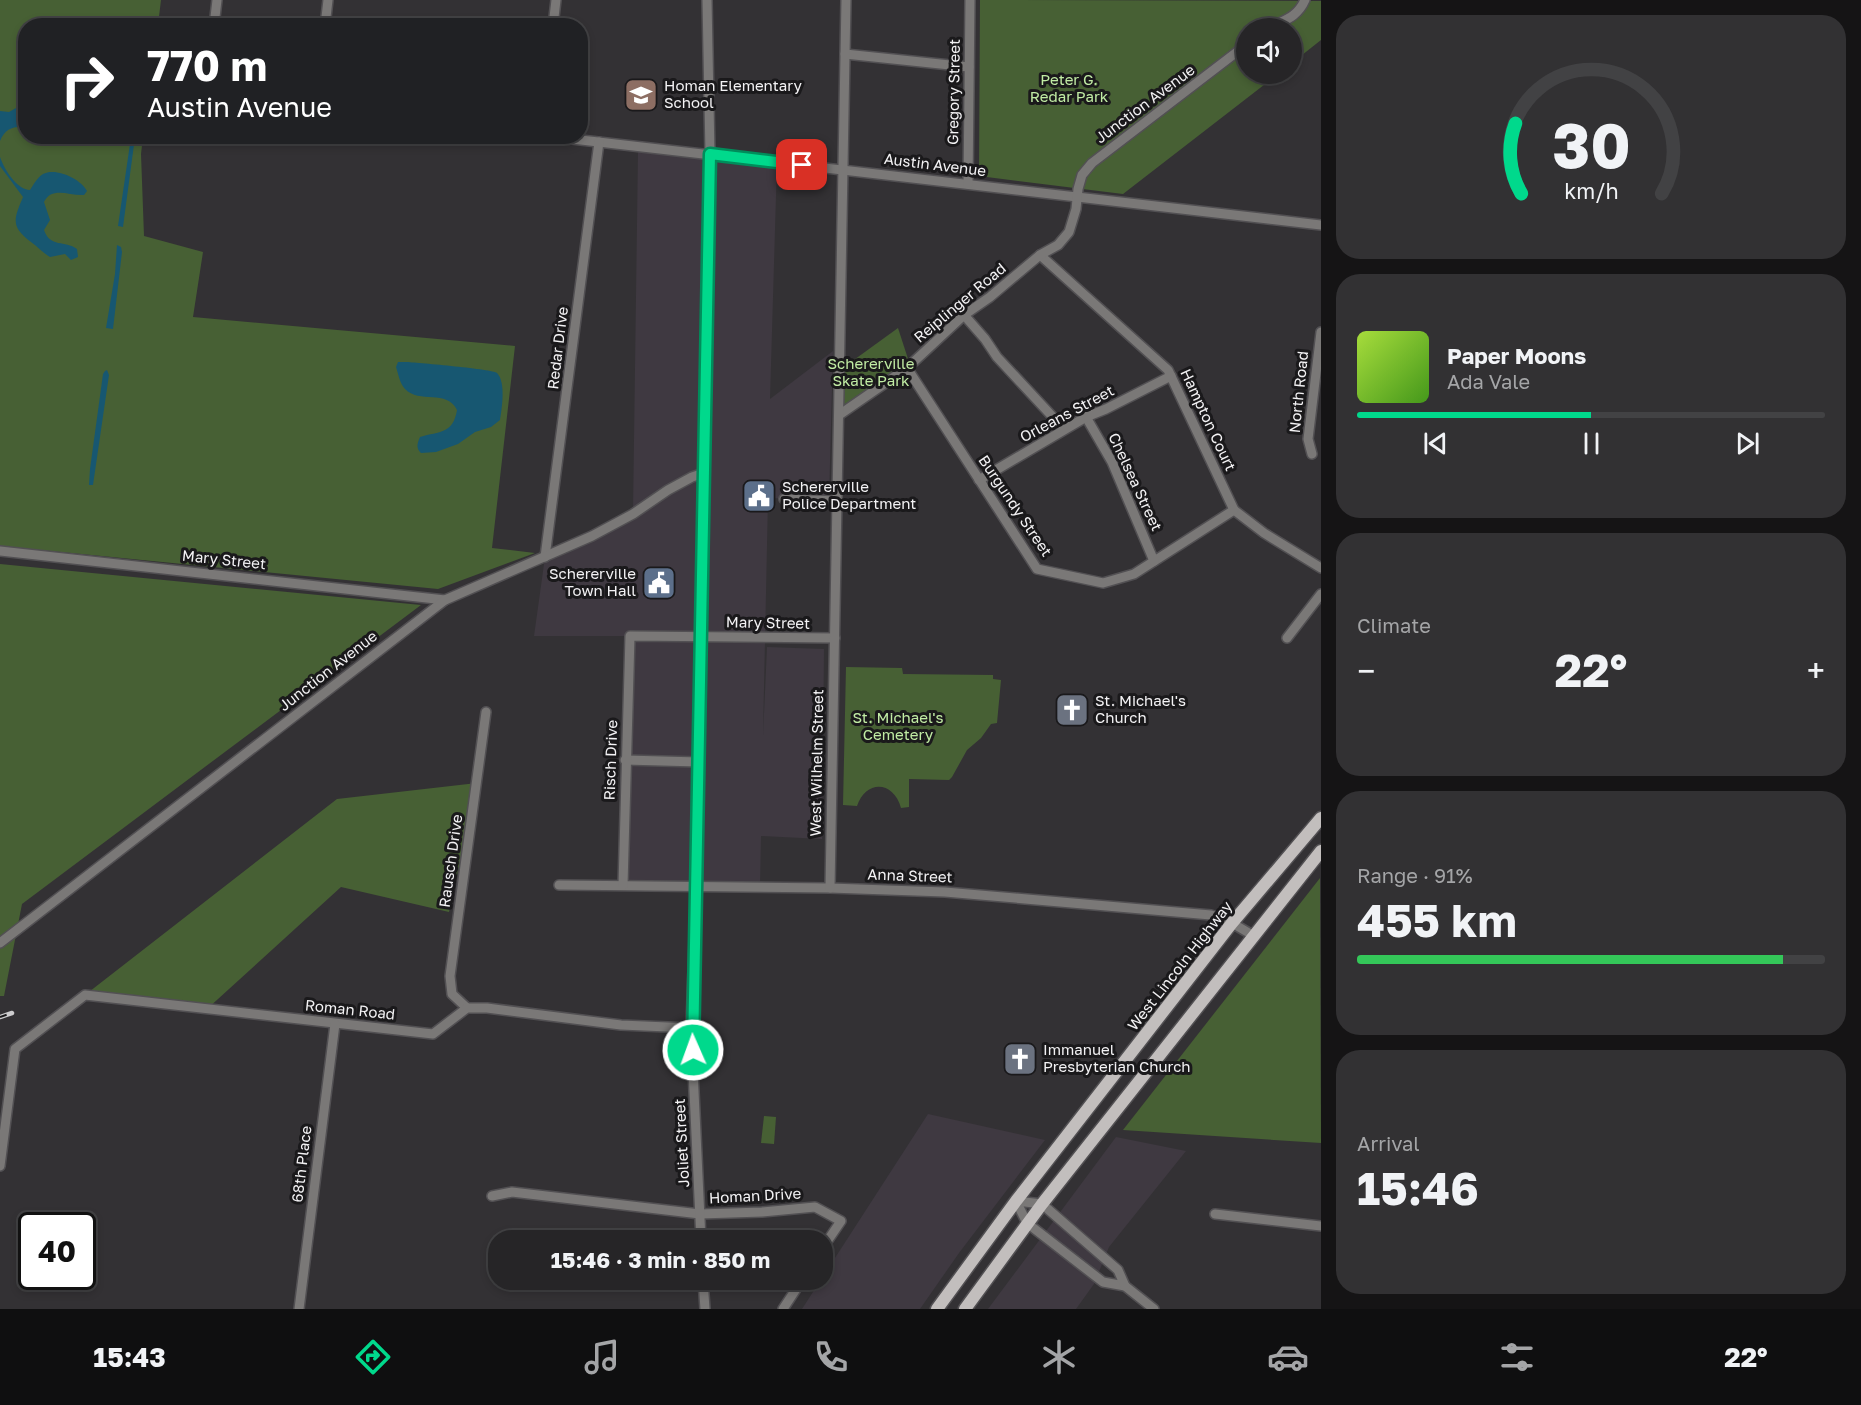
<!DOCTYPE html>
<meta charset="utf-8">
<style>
body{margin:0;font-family:"Golos Text",sans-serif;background:#323133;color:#f1f3f6;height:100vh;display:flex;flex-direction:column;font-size:22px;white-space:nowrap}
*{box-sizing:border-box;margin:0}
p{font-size:20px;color:#a4a5a7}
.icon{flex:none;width:33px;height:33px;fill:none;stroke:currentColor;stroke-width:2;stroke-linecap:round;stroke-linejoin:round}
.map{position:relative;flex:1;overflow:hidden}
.drawer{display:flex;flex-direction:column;gap:15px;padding:15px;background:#151415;width:540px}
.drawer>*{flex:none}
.guide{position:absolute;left:18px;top:18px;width:570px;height:126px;border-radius:24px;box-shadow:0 3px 9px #0003,0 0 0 2px #424244;background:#202124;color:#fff;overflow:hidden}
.tools{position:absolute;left:1236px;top:18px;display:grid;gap:12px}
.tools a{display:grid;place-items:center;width:66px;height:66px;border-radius:50%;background:#262527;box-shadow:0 3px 9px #0003,0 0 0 2px #424244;font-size:30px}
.speed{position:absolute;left:18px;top:1212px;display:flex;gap:12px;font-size:30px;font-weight:700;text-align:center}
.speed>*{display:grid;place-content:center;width:78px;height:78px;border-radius:50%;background:#262527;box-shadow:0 3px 9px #0003,0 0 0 2px #424244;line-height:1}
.speed .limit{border:3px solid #111;border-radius:9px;background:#fff;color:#111}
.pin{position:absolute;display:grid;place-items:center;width:51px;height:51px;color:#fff;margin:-26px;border-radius:12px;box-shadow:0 3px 9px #0006}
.me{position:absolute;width:66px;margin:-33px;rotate:358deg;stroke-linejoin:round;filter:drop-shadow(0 0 4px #0008)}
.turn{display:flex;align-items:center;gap:21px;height:126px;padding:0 30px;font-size:27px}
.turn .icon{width:78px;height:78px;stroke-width:2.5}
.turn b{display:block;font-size:42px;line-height:51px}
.big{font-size:45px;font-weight:700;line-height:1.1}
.drawer .tile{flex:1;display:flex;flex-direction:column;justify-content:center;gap:9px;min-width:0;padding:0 21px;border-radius:24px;background:#323133}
.drawer .dial{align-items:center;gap:0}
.dial svg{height:156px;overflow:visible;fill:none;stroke:#424244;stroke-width:7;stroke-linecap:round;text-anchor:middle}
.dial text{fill:#f1f3f6;stroke:none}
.song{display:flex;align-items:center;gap:18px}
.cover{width:72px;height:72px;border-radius:9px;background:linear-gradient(135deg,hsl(80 70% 55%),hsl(100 70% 35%))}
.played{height:6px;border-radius:3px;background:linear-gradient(90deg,#00d98c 50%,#424244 50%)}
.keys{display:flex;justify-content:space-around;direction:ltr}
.heat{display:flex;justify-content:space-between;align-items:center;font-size:33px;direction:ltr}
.charge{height:9px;border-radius:4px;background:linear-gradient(90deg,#34c759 91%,#424244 0)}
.trip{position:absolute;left:488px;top:1230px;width:345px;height:60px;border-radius:24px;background:#262527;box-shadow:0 3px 9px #0003,0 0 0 2px #424244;font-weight:700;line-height:60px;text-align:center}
.dock{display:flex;height:96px;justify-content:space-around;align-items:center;background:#0f0f10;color:#a4a5a7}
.dock .icon{width:42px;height:42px}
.dock .selected{color:#00d98c}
.dock b{font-size:27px;color:#f1f3f6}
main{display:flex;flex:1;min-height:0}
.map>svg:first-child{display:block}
.built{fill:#3f3941}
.green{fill:#476034}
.water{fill:#175771}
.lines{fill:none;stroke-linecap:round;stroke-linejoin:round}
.minor-casing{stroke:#525053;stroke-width:12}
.major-casing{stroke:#525053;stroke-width:15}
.minor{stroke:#7a7877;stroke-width:9}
.major{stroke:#c2bebd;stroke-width:12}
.rail-casing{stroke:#cdccce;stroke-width:4.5}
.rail{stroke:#1a191b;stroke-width:2;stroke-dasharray:7;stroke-linecap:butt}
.route-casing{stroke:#008d5b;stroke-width:15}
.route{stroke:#00d98c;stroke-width:10}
.labels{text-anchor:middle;stroke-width:6;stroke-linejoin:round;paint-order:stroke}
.park-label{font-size:15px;fill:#c1eca4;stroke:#1a191b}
.poi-label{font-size:15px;fill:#f3f2f4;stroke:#1a191b;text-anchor:start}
.street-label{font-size:15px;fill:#f3f2f4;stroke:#1a191b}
</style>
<main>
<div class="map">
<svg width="1321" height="1309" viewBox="0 0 1321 1309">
<rect width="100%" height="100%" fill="#333134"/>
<g class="built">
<polygon points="638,151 656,154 710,154 777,162 770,399 833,351 829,500 768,498 763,736 767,647 824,649 822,839 761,836 760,887 623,885 630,636 534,636 545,557 633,513"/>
<polygon points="928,1114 1045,1140 959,1253 920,1309 802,1309"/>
<polygon points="1116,1137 1186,1151 1109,1247 1094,1284 1076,1309 988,1309"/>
</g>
<g class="green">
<polygon points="0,0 161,0 158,25 26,26 26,136 143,137 141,154 144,236 203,252 193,317 515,346 492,548 535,553 438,589 0,546"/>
<polygon points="980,0 1321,1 1321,40 1292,63 1292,28 1246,28 1246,74 1278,74 1123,194 979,176"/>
<polygon points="898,328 910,365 839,415 840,370"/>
<polygon points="0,564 421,605 22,904 4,996 0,996"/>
<path d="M846,667L902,668L903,674L993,675V679L1001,680L997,723L991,724L981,738L967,750L952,777L949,780L909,779V807L901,808C894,781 866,779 857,806L843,805Z"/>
<polygon points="477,783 449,912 341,887 207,1009 85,995 337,799"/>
<polygon points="1320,878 1321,1143 1123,1130"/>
<polygon points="764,1116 776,1117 774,1144 761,1143"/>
</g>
<g class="water">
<path d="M16,108L23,109L25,116V127C13,126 5,129 0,141V111L9,112Z"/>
<polygon points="131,137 135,137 123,227 118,226"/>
<path d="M0,157C4,169 17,190 30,190C34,184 37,178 43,174C56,167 81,179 87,191L84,195C69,196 52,186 44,202L50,220L44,230C50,248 65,240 77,249L78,257L71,260L65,254L50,257C43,253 38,247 31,242C10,226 14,219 23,197L0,166Z"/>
<polygon points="117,245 121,247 122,252 113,329 106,328 115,274"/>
<path d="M398,362H407C419,363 493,369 497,373C506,382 502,408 500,420L491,427L475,432L458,444L436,452L421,453C416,448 417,444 420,437C440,431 453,434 457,410C447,389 419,404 405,389C400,384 398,373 396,367Z"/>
<polygon points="107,370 109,375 93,485 89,485 90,469 103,374 105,371"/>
</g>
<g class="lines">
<g class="minor-casing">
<g id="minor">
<polyline points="214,26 217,0"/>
<polyline points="325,26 328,0"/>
<polyline points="553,26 556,0"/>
<path d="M1269,28C1284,20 1297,18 1305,0"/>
<polyline points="845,54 969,67"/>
<polyline points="546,136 1321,225"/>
<polyline points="968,184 970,0"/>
<polyline points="1040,255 1168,370 1234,510 1264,533 1321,568"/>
<polyline points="964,315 985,339 997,357 1064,429"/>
<polyline points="907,368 1037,569 1103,583 1134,574 1234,510"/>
<polyline points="839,415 907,368 964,315 990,297 1040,255 1058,245 1069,232 1076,209 1078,189 1082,175 1092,163 1246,45"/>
<polyline points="1086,417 1112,462 1154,561"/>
<polyline points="1312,454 1308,439 1321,332"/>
<polyline points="979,480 1086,417 1106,409 1171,376"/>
<polyline points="784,499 838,501"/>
<polyline points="0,551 445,600"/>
<polyline points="545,557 599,142"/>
<polyline points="1287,638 1321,594"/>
<polyline points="625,760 699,762"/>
<polyline points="559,885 830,888 945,892 1211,915 1232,923 1254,936"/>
<polyline points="623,885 630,636 835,638"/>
<polyline points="830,888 846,0"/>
<polyline points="0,943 445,600 592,536 633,514 668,490 692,477 704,473"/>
<polyline points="467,1008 452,994 450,976 486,712"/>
<polyline points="0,1166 15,1049 85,995 433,1034 467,1008 487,1008 621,1025 691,1028"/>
<polyline points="492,1196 512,1192 700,1214 762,1212 815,1207 841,1221 822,1249"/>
<polyline points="1016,1201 1027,1223 1103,1282 1125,1286 1154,1309"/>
<polyline points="1016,1201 1042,1204 1118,1270 1125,1286"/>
<polyline points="1215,1214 1321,1226"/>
<polyline points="701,1240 691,1028 696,886 709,243 710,154 707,0"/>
<polyline points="703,1280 705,1309"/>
<polyline points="299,1309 335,1024"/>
<polyline points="783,1309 802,1280"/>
</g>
</g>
<g class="major-casing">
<g id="major">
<polyline points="937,1309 1016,1201 1232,923 1321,818"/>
<polyline points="965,1309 1042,1204 1321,851"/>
</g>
</g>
<use href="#minor" class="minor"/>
<use href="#major" class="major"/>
<g class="rail-casing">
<polyline id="rail" points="0,1017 12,1013"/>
</g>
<use href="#rail" class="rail"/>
</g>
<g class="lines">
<g class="route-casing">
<polyline id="route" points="693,1050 710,154 802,165"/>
</g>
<use href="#route" class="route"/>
</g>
<defs>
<g id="school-square" transform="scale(1.725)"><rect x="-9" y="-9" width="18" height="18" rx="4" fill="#8d6e63" stroke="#1a191b"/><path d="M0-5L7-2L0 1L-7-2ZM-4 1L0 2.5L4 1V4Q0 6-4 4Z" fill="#fff"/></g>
<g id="civic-square" transform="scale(1.725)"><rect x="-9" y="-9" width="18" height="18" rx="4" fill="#5c6f8a" stroke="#1a191b"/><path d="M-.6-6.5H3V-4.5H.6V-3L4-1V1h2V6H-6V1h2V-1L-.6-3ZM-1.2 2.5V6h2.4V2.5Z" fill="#fff"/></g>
<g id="church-square" transform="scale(1.725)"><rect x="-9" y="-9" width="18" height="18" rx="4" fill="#6b7280" stroke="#1a191b"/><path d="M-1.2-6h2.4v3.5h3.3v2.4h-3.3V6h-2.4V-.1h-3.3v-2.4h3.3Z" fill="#fff"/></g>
</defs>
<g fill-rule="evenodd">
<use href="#school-square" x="641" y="95"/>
<use href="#civic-square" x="759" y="496"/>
<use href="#civic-square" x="659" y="583"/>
<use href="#church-square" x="1072" y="710"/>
<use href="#church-square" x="1020" y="1059"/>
</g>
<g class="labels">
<g class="park-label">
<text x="1069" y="85">Peter G.<tspan x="1069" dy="17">Redar Park</tspan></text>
<text x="871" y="369">Schererville<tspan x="871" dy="17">Skate Park</tspan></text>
<text x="898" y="723">St. Michael's<tspan x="898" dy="17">Cemetery</tspan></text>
</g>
<g class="poi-label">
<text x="664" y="91">Homan Elementary<tspan x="664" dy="17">School</tspan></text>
<text x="782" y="492">Schererville<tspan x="782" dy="17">Police Department</tspan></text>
<text x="636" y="579" text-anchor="end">Schererville<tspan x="636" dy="17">Town Hall</tspan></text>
<text x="1095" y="706">St. Michael's<tspan x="1095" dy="17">Church</tspan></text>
<text x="1043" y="1055">Immanuel<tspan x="1043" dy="17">Presbyterian Church</tspan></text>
</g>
<g class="street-label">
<text transform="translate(954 92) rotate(-89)" y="5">Gregory Street</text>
<text transform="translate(1145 104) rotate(-37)" y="5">Junction Avenue</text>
<text transform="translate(935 165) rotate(7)" y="5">Austin Avenue</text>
<text transform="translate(960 303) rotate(-40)" y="5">Reiplinger Road</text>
<text transform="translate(558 348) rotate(-83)" y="5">Redar Drive</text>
<text transform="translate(1299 392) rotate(-84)" y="5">North Road</text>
<text transform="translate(1067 414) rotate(-28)" y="5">Orleans Street</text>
<text transform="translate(1208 420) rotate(65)" y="5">Hampton Court</text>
<text transform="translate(1135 482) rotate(65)" y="5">Chelsea Street</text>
<text transform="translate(1015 506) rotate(56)" y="5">Burgundy Street</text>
<text transform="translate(224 560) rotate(6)" y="5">Mary Street</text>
<text transform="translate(768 623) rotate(1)" y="5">Mary Street</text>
<text transform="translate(328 671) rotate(-38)" y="5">Junction Avenue</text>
<text transform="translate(611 760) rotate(-88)" y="5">Risch Drive</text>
<text transform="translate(817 763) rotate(-89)" y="5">West Wilhelm Street</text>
<text transform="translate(451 861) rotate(-82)" y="5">Rausch Drive</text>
<text transform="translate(910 876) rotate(2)" y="5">Anna Street</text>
<text transform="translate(1180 966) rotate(-52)" y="5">West Lincoln Highway</text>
<text transform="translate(350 1010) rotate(6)" y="5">Roman Road</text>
<text transform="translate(682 1143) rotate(-93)" y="5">Joliet Street</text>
<text transform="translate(302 1164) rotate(-83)" y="5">68th Place</text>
<text transform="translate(755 1196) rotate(-3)" y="5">Homan Drive</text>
</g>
</g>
</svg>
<div class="tools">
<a><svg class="icon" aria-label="sound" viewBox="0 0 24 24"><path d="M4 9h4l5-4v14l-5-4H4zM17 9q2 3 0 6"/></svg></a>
</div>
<div class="speed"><div class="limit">40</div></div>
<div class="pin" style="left:802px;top:165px;background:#d93025"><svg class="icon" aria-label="arrive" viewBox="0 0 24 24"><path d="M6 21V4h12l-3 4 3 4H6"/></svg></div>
<svg class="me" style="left:693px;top:1050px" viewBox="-20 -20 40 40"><circle r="17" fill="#00d98c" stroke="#fff" stroke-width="3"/><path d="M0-11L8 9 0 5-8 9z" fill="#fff"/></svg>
<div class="trip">15:46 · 3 min · 850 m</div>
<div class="guide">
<div class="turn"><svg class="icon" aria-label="right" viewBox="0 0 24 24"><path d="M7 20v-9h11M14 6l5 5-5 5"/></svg><div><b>770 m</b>Austin Avenue</div></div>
</div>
</div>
<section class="drawer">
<div class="tile dial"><svg viewBox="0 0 100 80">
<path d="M14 69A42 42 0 1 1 86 69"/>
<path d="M14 69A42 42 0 0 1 11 33" stroke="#00d98c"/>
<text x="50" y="56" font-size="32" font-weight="700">30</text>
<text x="50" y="72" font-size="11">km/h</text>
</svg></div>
<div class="tile">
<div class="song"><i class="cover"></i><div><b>Paper Moons</b><p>Ada Vale</p></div></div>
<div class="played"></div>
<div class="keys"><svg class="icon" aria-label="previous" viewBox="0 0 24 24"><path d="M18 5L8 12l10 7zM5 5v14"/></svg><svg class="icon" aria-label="pause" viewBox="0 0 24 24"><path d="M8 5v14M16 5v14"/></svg><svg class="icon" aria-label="next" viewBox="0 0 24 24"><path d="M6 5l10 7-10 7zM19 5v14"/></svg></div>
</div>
<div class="tile"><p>Climate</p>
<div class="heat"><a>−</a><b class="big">22°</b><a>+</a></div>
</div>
<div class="tile"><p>Range · 91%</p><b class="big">455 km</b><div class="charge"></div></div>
<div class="tile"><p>Arrival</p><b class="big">15:46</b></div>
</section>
</main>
<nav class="dock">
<b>15:43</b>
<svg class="icon selected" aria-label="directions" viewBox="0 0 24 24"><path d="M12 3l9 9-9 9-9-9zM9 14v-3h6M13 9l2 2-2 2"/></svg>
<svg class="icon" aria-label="music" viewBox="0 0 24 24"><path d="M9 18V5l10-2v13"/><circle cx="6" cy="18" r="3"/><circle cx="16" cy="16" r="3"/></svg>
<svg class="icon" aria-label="phone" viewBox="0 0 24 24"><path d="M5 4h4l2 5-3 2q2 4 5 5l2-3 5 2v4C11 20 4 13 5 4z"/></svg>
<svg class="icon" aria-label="climate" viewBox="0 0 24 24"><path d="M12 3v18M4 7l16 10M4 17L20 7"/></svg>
<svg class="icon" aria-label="car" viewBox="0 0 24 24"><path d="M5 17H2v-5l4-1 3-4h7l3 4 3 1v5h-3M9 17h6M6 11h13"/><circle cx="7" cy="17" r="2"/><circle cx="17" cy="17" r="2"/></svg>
<svg class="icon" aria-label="filters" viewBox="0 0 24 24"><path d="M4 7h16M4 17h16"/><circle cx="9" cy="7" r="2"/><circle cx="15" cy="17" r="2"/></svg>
<b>22°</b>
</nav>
